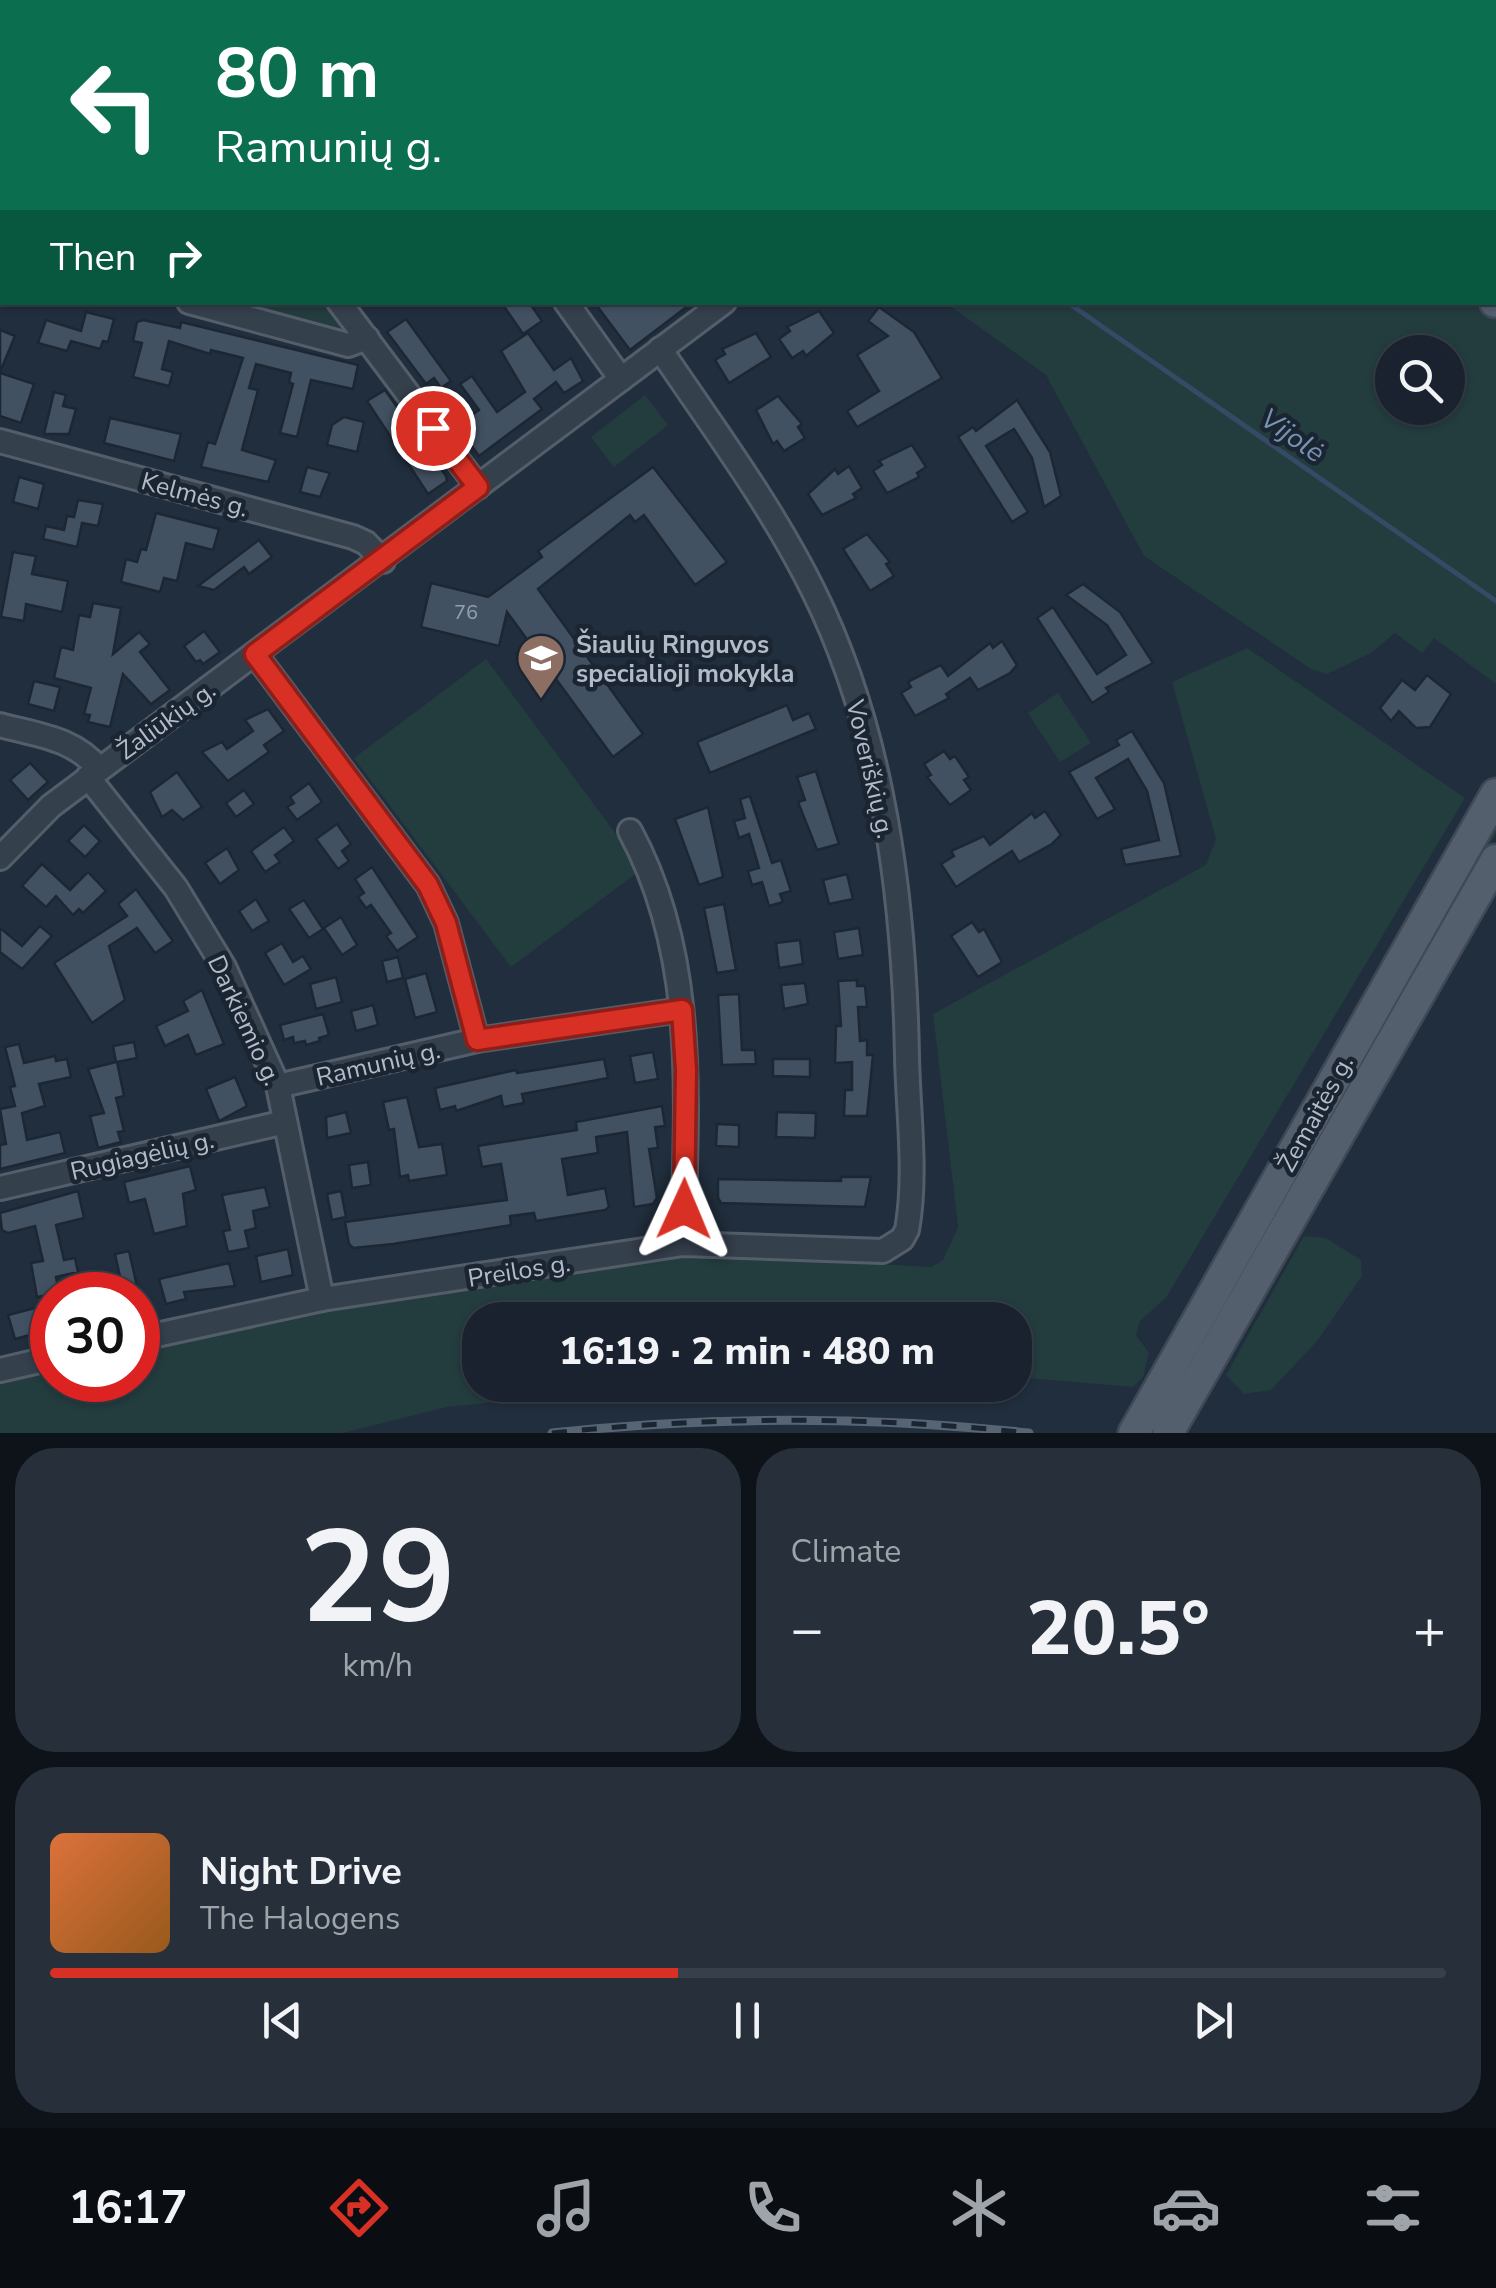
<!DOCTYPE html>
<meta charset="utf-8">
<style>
body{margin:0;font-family:"Nunito Sans",sans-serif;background:#262f3a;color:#f1f3f6;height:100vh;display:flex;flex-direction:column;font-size:38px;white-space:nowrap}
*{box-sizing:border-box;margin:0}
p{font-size:32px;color:#9fa4aa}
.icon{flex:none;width:55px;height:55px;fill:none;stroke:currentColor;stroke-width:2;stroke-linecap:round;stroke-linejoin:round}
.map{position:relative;height:1433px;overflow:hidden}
.sheet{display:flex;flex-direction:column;gap:15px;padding:15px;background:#0e1319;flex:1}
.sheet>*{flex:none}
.top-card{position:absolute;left:0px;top:0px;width:1498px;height:305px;box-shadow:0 2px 8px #0004,0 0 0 2px #373f4a;background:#0b6e4f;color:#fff;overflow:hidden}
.controls{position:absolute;left:1375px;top:335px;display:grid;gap:20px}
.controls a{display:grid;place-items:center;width:90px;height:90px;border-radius:50%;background:#19222e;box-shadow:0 2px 8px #0004,0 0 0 2px #373f4a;font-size:50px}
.speed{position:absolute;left:30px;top:1272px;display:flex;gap:20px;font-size:50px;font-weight:700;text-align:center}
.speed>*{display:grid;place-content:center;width:130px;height:130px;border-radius:50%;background:#19222e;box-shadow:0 2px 8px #0004,0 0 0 2px #373f4a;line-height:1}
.speed .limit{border:15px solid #d22;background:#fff;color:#111}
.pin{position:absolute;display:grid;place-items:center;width:85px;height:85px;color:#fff;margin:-42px;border:5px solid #fff;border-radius:50%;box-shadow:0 2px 10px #0007}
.me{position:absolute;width:110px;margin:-55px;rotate:1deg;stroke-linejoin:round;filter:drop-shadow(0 0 8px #0008)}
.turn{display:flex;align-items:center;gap:35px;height:210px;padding:0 50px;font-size:45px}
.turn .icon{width:130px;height:130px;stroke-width:2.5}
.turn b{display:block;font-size:70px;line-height:85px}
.then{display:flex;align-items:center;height:95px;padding:0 50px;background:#0003;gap:20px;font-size:38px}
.big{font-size:75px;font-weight:800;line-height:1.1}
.sheet .card{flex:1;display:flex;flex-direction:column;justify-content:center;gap:15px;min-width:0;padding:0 35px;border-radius:40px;background:#262f3a}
.sheet .dial{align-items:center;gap:0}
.dial b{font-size:130px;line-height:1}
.song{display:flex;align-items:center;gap:30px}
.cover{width:120px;height:120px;border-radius:15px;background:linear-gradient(135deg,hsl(20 70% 55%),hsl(30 70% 35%))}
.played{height:10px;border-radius:5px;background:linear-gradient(90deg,#d93025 45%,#373f4a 45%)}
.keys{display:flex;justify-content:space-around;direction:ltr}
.heat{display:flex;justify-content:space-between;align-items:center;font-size:55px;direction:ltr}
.sheet .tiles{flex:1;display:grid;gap:15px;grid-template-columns:1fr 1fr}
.card:last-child{grid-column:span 2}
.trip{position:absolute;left:462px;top:1302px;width:570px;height:100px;border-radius:40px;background:#19222e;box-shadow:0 2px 8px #0004,0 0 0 2px #373f4a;font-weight:800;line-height:100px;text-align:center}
.menu{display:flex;height:160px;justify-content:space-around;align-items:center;background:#0a0e12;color:#9fa4aa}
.menu .icon{width:70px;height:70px}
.menu .active{color:#d93025}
.menu b{font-size:45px;color:#f1f3f6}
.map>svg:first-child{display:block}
.green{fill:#233c3e;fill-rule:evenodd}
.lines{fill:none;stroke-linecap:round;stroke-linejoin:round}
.stream{stroke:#344a65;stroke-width:5}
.building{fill:#425162;stroke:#1d2734;stroke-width:2.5}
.minor-casing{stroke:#545e6b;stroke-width:28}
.major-casing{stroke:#3f4956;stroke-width:35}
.minor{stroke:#35404d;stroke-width:22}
.major{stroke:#535f6d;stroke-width:30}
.rail-casing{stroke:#576474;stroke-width:9}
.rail{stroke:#1b2532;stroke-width:5;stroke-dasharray:15;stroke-linecap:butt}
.route-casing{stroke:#8d1f18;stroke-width:25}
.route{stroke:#d93025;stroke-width:18}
.labels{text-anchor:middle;stroke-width:9;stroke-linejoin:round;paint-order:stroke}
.number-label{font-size:20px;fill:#95a0af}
.street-label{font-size:25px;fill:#b1bbc9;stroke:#1b2532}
.poi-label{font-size:25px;font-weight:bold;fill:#b1bbc9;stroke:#1b2532;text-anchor:start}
.water-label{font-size:28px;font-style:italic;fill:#7792b2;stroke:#1b2532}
</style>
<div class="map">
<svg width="1496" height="1433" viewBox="0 0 1496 1433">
<rect width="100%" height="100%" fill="#212e3d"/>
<g class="green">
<polygon points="339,0 911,0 915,2 341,2"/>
<path d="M1470,302L1496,320V684L1434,638L1422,653L1395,633L1371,653L1327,674L1311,669L1144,556L1046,375L946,303ZM1392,352H1448V408H1392Z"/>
<polygon points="218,303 331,303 342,325 337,331"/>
<polygon points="645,395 668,425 614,467 591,437"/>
<polygon points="1247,648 1465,798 1166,1298 1140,1321 1136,1335 1149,1353 1143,1377 1133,1387 1015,1377 1015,1320 480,1320 480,1385 658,1385 447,1407 343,1433 0,1433 0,1378 52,1366 52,1380 138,1380 138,1346 316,1305 683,1253 931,1267 943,1260 958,1227 933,1014 1206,865 1216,839 1172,682"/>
<polygon points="486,659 642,869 511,967 354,758"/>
<polygon points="1058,693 1091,743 1060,762 1028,713"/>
<polygon points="1496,817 1496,834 1254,1260 1247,1256"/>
<polygon points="1304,1236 1326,1238 1361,1260 1362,1276 1318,1340 1271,1390 1244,1394 1226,1375"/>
</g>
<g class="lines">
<g class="stream">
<polyline points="640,0 643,2"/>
<polyline points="1067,302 1496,601"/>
</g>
</g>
<g class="building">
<polygon points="501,302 529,302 542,321 523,334"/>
<polygon points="594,302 693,302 630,350"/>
<polygon points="879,307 914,332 942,378 857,427 847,411 879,391 857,355 888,336 868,321"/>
<polygon points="819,311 834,333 806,356 803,351 792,358 779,339 790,331 787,327"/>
<polygon points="86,312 114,319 108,342 103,341 100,349 71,341 67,351 38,343 46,320 81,331"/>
<polygon points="406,319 451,381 441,388 434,378 426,384 387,332"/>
<polygon points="143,320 180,328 181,322 358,365 353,389 311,380 297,437 280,433 293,384 289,382 291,373 256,364 249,388 258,390 242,450 276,460 268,482 201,467 208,442 215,444 243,358 211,350 210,354 169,341 162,369 173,372 169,386 133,377 142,343 133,341 137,322"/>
<polygon points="0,330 15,336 0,372"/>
<polygon points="528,333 554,370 571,358 583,381 564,393 556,382 534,399 542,409 479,456 457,426 479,410 460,384 472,376 497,412 525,392 501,351"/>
<polygon points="756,333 771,357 729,383 715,360 725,354 722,349"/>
<polygon points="0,373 34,384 21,423 0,416"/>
<polygon points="385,390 446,476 447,481 428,494 367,401"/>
<polygon points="54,392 66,395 63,406 76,409 69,434 44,434"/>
<polygon points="778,396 802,424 798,427 805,438 784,451 777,441 773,444 756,410"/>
<polygon points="1017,400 1050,452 1061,496 1044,507 1032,458 1014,429 986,446 1028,512 1012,522 958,437 973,427 976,431"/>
<polygon points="344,417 364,422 357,452 327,445 332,425"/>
<polygon points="110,418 181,434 174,461 104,443"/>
<polygon points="912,445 926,467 917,473 919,477 887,493 873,471 882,465 879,461"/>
<polygon points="849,466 862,488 853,494 856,498 822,515 808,494 835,469 838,474"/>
<polygon points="307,467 330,473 320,497 300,492"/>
<polygon points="653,467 727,562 695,585 644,515 635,522 630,515 538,589 643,734 613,757 507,612 499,646 421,627 431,583 488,597 542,557 538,551"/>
<polygon points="19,477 44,484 38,509 13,502"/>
<polygon points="78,500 103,504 98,526 82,523 77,547 43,539 46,526 64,530 67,516 74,517"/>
<polygon points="156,513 219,529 213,550 186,543 177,581 164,578 160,592 121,582 126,559 137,562 141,549 146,550"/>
<polygon points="867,534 890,562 886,564 894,576 870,591 843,549"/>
<polygon points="259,540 272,557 249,574 244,567 214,590 198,586"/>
<polygon points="13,552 36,556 32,574 68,581 62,612 26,604 24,621 1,617"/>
<polygon points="1083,584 1120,612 1153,663 1106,688 1109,692 1092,703 1037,618 1053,607 1097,674 1126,655 1107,625 1066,595"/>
<polygon points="93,603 121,608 113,654 139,632 150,644 140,652 170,690 151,704 123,674 110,727 88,722 90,715 84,714 91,688 54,678 61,647 73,650 79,615 90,617"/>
<polygon points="204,631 220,652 203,664 200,660 196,662 184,646"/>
<polygon points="1002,641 1017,665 1010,673 978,690 970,678 946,694 949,698 915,716 901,693 911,687 908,682 941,665 948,676 990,643 993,648"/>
<polygon points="1427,675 1451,694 1430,727 1416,728 1399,711 1391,721 1380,708 1402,680 1415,690"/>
<polygon points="34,681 60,687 54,711 28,704"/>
<polygon points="787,705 793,720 809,713 816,729 710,773 697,742"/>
<polygon points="268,709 284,731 264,745 269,752 228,781 202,752 222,742 227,749 253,731 245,720"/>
<polygon points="1132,731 1164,783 1181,856 1125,865 1121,849 1159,840 1147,791 1128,759 1096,778 1115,809 1097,819 1069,772 1119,745 1116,740"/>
<polygon points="944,751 950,759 955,756 969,777 964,780 971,790 950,805 927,777 931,775 924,764"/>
<polygon points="30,763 48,782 28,800 10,780"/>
<polygon points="816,771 839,844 817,850 798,802 805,800 797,777"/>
<polygon points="177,772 202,807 183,820 172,810 162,817 150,792"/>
<polygon points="309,783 322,802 297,820 287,807 294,803 290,797"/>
<polygon points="244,790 254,804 236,817 226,803"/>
<polygon points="750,796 772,863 781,860 791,891 780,894 783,902 769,906 762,882 752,885 748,871 759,868 749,834 739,838 734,821 745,818 740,799"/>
<polygon points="708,807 723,877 699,885 675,819"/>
<polygon points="1045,811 1061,835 1052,844 1019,862 1012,851 956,887 941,864 954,856 951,851 984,836 990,845 1032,813 1035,818"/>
<polygon points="337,824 351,844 342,851 349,861 338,869 316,839"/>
<polygon points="84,825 100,841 85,857 68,841"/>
<polygon points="284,827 294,841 275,855 280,862 265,872 251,851"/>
<polygon points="227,848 239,870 220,884 205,863"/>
<polygon points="42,864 70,890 88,872 106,891 83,913 79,909 73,915 56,896 46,907 22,886"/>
<polygon points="372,867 418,937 397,951 386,936 391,933 371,905 366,908 358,897 364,893 355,879"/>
<polygon points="847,874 853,899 829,904 823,880"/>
<polygon points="136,889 173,941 155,953 137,928 109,946 125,1000 92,1023 54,963 127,916 118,904"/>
<polygon points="256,899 269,921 252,931 239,911"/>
<polygon points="304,900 323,929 309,938 289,909"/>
<polygon points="724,904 736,970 717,973 704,908"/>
<polygon points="341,917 357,945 342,955 324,928"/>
<polygon points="972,922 979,932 984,929 1002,962 978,977 951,936"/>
<polygon points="40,926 52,936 22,969 0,952 0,928 22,946"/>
<polygon points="859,928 863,955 838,959 834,932"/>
<polygon points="800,940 803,964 779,968 776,943"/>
<polygon points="282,943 293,962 303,956 311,969 284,985 265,953"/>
<polygon points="398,957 403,978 387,982 382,961"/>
<polygon points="426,973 437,1012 415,1018 405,979"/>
<polygon points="336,977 342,1002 316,1009 310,984"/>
<polygon points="857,980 857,986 865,986 867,1007 858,1007 860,1041 867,1040 867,1055 873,1055 867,1116 844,1116 845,1090 852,1090 852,1062 835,1063 836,1026 841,1026 838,981"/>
<polygon points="805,983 808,1004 784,1009 781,985"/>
<polygon points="202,990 224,1044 196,1055 188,1035 165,1046 156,1026 188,1011 183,1001"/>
<polygon points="739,994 742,1050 755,1050 756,1064 722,1065 718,995"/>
<polygon points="373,1005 378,1025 356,1031 351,1011"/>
<polygon points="323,1014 329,1035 319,1038 320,1041 306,1045 305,1041 294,1043 293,1037 284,1040 280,1025"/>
<polygon points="134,1042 137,1058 117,1062 124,1096 116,1098 124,1131 118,1132 121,1142 98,1148 90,1116 104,1113 88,1069 116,1062 113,1046"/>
<polygon points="19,1044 24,1063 55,1056 56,1061 67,1059 71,1077 39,1084 45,1106 22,1113 27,1140 60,1132 65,1153 0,1169 0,1145 6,1144 0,1109 15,1106 10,1087 15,1086 5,1047"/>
<polygon points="653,1052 658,1079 635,1083 630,1056"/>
<polygon points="604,1059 608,1078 522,1094 524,1103 503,1107 501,1096 456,1111 455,1106 440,1110 435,1088 516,1070 517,1073"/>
<polygon points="773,1059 810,1059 810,1077 773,1076"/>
<polygon points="235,1077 247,1106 219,1121 206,1089"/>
<polygon points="407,1097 419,1147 442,1144 447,1175 409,1181 408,1175 400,1177 394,1129 389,1130 383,1102"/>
<polygon points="662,1106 665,1126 655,1127 658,1148 649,1149 657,1198 653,1204 634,1207 627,1132 596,1137 598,1153 562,1159 568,1195 605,1188 609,1207 605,1210 536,1221 534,1213 510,1216 511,1225 393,1244 353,1248 349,1244 345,1222 507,1200 501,1164 482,1167 478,1146 577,1130 576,1122"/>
<polygon points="346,1112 351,1133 327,1138 326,1117"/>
<polygon points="777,1112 816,1113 815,1138 776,1137"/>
<polygon points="717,1124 739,1125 739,1147 716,1146"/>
<polygon points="368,1162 371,1185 352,1188 349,1165"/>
<polygon points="190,1166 196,1190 183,1194 187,1226 154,1234 145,1199 129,1203 124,1182"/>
<polygon points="841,1177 871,1177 865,1207 721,1203 718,1198 718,1179 841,1181"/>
<polygon points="265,1187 270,1207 253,1211 256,1228 245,1231 249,1248 228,1252 223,1231 230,1230 222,1195"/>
<polygon points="78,1191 84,1218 56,1225 64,1260 75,1258 78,1272 56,1277 59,1293 37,1297 31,1263 43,1261 35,1226 8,1233 2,1230 0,1213"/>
<polygon points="341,1191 346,1217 332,1220 327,1194"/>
<polygon points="288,1249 293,1275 261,1282 256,1256"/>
<polygon points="129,1251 139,1295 124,1295 115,1254"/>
<polygon points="229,1263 235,1286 184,1292 186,1299 166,1304 159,1279"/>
<polygon points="39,1307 45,1331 15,1339 8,1315"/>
</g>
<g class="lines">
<g class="minor-casing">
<g id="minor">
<polyline points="17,0 25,2"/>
<polyline points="339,0 341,2"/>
<polyline points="76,2 78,0"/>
<polyline points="1127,2 1130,0"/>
<polyline points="0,125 2,124"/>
<polyline points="0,185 2,179"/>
<polyline points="189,302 348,345 367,338"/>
<polyline points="339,302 478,487"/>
<polyline points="566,302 621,379"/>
<polyline points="0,441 353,537 366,543 383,561"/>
<polyline points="255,654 428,885 446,923 477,1040"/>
<path d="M0,725C37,735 74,738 99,769"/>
<polyline points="88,777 176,888 224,967 278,1086 322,1299"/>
<path d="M630,831C699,958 686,1104 683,1244"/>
<polyline points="0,858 51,806 724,302"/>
<polyline points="278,1086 477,1040 681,1010"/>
<polyline points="0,1188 285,1122"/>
<path d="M138,1339L322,1299L683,1244L883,1251L902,1239L907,1230C917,1175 908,1112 907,1056C904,899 884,734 814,592C771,505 714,429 660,349"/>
<polyline points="0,1370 52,1358"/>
</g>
</g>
<g class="major-casing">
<g id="major">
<polyline points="1032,0 1036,2"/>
<polyline points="1099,0 1103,2"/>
<polyline points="1495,259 1496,260"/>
<polyline points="1495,302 1496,302"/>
<polyline points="1134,1433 1496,794"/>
<polyline points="1168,1433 1496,860"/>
</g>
</g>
<use href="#minor" class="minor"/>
<use href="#major" class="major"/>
<g class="rail-casing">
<path id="rail" d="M552,1433C711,1416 870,1416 1029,1433"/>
</g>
<use href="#rail" class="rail"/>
</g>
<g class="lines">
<g class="route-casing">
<polyline id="route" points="433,428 478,487 255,654 428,885 446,923 477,1040 682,1010 686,1070 684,1209"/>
</g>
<use href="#route" class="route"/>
</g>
<defs>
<g id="school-pin" transform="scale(2.5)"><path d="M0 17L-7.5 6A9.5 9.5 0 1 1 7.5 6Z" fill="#8d6e63" stroke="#1b2532"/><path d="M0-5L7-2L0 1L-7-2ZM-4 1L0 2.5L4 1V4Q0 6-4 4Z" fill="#fff"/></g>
</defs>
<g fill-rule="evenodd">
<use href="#school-pin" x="541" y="658"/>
</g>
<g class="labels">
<g class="number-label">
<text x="466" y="619">76</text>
</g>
<g class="street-label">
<text transform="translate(195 494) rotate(15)" y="9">Kelmės g.</text>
<text transform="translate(166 720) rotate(-36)" y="9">Žaliūkių g.</text>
<text transform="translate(871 769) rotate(77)" y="9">Voveriškių g.</text>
<text transform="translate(245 1020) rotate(65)" y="9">Darkiemio g.</text>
<text transform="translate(378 1063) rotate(-13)" y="9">Ramunių g.</text>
<text transform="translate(1315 1113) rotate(-61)" y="9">Žemaitės g.</text>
<text transform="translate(142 1155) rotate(-13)" y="9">Rugiagėlių g.</text>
<text transform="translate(519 1270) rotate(-9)" y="9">Preilos g.</text>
</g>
<g class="poi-label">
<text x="576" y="653">Šiaulių Ringuvos<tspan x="576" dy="29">specialioji mokykla</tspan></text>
</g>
<g class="water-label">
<text transform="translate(1293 435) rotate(35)" y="10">Vijolė</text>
</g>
</g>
</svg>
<div class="controls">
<a><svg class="icon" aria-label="search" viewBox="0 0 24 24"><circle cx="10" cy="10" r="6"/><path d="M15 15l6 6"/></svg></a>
</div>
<div class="speed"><div class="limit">30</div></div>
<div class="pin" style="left:433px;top:428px;background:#d93025"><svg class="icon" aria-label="arrive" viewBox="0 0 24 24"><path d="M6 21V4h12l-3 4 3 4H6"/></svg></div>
<svg class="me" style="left:684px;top:1209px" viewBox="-20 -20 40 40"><path d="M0-17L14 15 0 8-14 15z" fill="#d93025" stroke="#fff" stroke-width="4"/></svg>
<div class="trip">16:19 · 2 min · 480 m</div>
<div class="top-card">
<div class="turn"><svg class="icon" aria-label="left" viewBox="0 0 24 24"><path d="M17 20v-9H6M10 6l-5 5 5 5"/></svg><div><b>80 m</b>Ramunių g.</div></div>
<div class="then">Then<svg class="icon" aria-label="right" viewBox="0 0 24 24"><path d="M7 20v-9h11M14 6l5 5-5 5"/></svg></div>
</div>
</div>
<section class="sheet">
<div class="tiles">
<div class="card dial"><b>29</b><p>km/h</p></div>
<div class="card"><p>Climate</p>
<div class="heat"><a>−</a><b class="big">20.5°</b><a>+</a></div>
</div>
<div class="card">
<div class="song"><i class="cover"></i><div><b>Night Drive</b><p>The Halogens</p></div></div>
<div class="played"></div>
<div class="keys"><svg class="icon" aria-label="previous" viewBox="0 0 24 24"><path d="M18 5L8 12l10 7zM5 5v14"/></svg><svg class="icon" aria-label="pause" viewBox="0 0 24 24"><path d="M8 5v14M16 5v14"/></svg><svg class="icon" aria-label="next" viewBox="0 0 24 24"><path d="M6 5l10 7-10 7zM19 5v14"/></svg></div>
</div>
</div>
</section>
<nav class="menu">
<b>16:17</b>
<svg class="icon active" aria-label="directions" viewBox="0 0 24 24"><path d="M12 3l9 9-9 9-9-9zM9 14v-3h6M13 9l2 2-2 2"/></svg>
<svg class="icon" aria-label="music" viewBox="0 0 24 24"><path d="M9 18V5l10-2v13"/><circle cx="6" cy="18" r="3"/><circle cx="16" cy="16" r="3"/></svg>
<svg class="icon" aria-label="phone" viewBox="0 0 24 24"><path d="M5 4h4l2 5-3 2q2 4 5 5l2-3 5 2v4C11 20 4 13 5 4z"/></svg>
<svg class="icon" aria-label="climate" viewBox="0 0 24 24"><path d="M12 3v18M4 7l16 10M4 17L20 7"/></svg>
<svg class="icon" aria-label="car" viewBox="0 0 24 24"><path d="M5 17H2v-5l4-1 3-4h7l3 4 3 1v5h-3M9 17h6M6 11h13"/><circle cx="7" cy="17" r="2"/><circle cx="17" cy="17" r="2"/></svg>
<svg class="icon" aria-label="filters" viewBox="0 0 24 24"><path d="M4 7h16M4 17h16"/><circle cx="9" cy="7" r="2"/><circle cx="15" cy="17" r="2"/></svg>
</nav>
